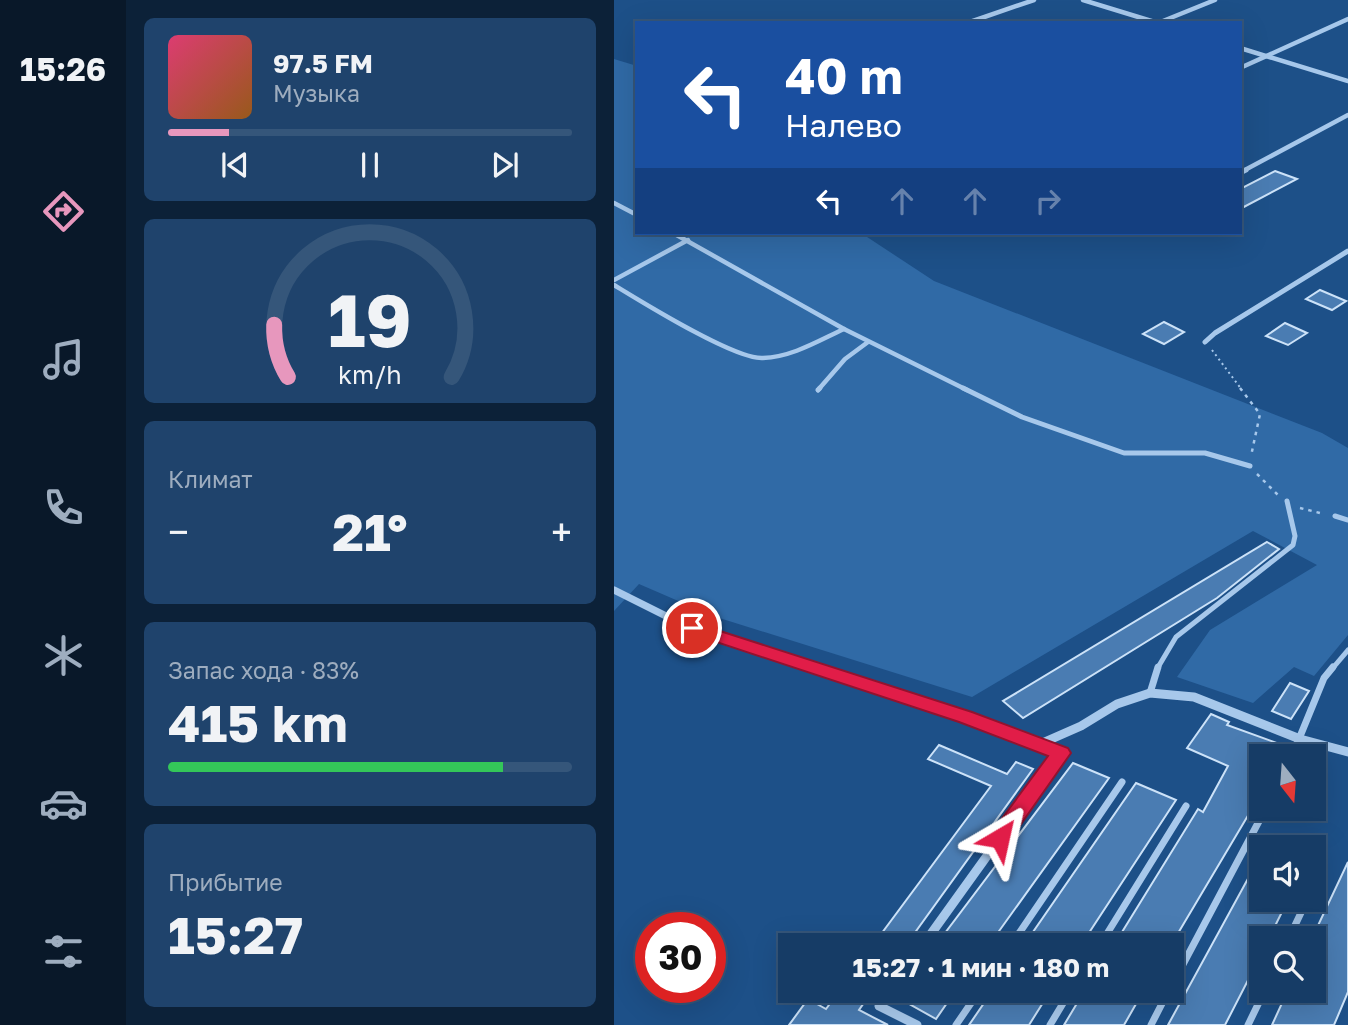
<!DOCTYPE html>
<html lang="ru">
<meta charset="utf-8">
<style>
body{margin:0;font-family:"Golos Text",sans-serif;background:#1f436c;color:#f1f3f6;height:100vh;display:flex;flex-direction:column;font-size:26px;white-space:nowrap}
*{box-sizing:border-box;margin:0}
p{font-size:23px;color:#9eadbf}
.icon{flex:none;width:38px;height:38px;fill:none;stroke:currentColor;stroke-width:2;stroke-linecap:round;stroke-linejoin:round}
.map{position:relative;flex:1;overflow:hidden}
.drawer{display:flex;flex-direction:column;gap:18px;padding:18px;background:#0c2138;width:488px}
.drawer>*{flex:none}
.top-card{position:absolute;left:21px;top:21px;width:607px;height:214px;border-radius:0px;box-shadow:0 7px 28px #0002,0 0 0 2px #35567a;background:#1a4fa0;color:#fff;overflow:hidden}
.needle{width:46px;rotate:163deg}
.fabs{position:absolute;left:635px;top:744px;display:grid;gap:14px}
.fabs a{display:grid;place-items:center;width:77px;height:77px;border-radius:0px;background:#163c66;box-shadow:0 7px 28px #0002,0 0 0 2px #35567a;font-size:35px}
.speed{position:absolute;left:21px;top:912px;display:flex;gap:14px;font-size:35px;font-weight:700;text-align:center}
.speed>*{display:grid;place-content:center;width:91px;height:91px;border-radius:50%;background:#163c66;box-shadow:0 7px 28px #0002,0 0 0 2px #35567a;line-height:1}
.speed .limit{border:10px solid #d22;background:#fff;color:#111}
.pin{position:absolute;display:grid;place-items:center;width:60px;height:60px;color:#fff;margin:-30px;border:4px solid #fff;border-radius:50%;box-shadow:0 2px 7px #0007}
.me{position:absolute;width:77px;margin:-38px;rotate:36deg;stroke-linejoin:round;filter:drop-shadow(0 0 5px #0008)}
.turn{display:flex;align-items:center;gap:24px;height:147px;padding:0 35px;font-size:32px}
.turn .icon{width:91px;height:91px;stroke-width:2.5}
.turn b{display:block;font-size:49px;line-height:60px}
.lanes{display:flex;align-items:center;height:66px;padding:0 35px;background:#0003;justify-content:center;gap:35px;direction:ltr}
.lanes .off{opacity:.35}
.big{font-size:52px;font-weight:700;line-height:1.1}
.drawer .card{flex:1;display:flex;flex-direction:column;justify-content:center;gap:10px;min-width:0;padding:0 24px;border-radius:10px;background:#1f436c}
.drawer .dial{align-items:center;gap:0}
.dial svg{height:182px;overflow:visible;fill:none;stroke:#35567a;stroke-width:7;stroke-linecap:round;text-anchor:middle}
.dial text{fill:#f1f3f6;stroke:none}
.song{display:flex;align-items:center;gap:21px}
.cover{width:84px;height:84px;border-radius:10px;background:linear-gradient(135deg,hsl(340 70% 55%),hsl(30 70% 35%))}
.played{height:7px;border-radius:4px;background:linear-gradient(90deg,#e797bd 15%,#35567a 15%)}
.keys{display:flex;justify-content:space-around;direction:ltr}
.heat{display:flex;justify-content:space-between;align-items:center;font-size:38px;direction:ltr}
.charge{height:10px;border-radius:5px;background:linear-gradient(90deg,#34c759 83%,#35567a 0)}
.trip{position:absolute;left:164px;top:933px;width:406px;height:70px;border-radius:0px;background:#163c66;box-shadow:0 7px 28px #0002,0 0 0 2px #35567a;font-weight:700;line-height:70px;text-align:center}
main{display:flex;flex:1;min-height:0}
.dock{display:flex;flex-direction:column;width:126px;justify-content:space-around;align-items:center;background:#091829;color:#9eadbf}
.dock .icon{width:49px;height:49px}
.dock .active{color:#e797bd}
.dock b{font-size:32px;color:#f1f3f6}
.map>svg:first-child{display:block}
.green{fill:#306aa6}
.building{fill:#4a7cb2;stroke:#cce2f8;stroke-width:2}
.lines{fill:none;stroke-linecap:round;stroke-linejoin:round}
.path-far1{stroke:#a7c8eb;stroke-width:2;stroke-dasharray:2 3.5;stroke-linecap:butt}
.path{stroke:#a7c8eb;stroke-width:2.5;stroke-dasharray:3.5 5;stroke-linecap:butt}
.service-far2{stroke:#a7c8eb;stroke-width:4.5}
.service-far1{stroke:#a7c8eb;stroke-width:5}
.service{stroke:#a7c8eb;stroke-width:7}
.minor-far3{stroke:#a7c8eb;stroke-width:4.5}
.minor-far2{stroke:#a7c8eb;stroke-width:5}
.minor-far1{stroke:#a7c8eb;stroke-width:7}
.minor{stroke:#a7c8eb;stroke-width:9}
.route{fill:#e11d48;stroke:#92132f;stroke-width:2}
</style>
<main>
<nav class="dock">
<b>15:26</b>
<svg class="icon active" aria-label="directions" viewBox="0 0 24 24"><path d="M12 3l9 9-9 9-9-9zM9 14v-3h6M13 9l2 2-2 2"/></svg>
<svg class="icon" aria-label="music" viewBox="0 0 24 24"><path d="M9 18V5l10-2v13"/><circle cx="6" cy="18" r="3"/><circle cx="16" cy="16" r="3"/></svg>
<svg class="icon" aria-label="phone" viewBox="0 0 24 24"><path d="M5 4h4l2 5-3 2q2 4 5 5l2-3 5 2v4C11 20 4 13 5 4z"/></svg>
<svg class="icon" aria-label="climate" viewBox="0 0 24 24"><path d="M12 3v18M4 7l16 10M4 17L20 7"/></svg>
<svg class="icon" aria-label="car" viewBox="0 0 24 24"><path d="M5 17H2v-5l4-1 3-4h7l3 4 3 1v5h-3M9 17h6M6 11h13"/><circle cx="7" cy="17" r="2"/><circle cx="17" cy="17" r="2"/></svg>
<svg class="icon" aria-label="filters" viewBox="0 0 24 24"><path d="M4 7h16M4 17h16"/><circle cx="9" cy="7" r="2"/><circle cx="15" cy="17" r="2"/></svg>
</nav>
<section class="drawer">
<div class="card">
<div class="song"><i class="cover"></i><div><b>97.5 FM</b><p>Музыка</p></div></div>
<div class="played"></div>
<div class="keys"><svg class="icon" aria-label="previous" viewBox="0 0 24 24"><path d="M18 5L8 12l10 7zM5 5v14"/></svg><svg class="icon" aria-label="pause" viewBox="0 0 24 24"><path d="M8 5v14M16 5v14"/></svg><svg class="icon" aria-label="next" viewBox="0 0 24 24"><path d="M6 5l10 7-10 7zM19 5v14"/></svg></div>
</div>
<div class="card dial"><svg viewBox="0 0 100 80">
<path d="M14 69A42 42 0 1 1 86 69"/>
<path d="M14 69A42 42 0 0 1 8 46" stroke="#e797bd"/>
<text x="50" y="56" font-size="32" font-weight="700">19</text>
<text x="50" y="72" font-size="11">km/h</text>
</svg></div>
<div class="card"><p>Климат</p>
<div class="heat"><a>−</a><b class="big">21°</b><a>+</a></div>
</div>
<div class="card"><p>Запас хода · 83%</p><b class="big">415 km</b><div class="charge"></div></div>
<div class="card"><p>Прибытие</p><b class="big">15:27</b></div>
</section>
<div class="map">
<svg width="734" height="1025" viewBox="0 0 734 1025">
<rect width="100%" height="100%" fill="#1d5088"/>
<polygon class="green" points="0,59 23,66 23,233 247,233 320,281 708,433 734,448 734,635 700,676 680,667 639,703 563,677 596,630 703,565 639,531 358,697 99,616 25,584 0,611"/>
<g class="building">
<polygon points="661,171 683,179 626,209 626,189"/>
<polygon points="706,290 732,301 718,310 692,299"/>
<polygon points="550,322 570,332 550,344 529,334"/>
<polygon points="671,323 693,333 674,345 652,336"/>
<polygon points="653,542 665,549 603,598 409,718 389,701"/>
<polygon points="676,683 695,691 677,719 658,711"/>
<polygon points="597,714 615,722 613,725 671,746 666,756 648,756 648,792 557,945 500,945 584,809 589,812 614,766 573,748"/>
<polygon points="325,745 393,774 402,762 419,769 292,945 259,945 377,786 314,759"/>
<polygon points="459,763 495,778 375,945 322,945"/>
<polygon points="522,783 562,800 467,945 410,945"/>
<polygon points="648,853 648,900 674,900 655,938 648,938 648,953 611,1025 554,1025"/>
<polygon points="734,862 734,992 720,1025 658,1025 674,990 700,990 700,934"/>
<polygon points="226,990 259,990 245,1010 274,1025 175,1025 194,999 212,1009"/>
<polygon points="283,990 342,990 322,1019 281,996"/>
<polygon points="379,990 437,990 415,1025 355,1025"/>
<polygon points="471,990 530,990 510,1025 450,1025"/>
</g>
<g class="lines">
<polyline class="path-far1" points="598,350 628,390"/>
<g class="path">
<polyline points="626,388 646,414 637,456"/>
<polyline points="643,474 665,496"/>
<polyline points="686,508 710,514"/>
</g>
<g class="service-far2">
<polyline points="0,203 23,215"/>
<polyline points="59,233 230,329 353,390"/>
<polyline points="0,280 74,240"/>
<path d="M0,285C28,302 121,360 149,358C178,357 204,341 230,329"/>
<polyline points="204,390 231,359 254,342"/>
</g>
<g class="service-far1">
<polyline points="349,388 408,417 510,453 591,453 636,466"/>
<polyline points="204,390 206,388"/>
<polyline points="721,516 734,520"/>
<polyline points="543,669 562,637 679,545 681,536 673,501"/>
<polyline points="718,669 734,650"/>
</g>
<g class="service">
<polyline points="536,693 544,667"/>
<polyline points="678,756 710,678 719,667"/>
<polyline points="700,886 709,867"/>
<polyline points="675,938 693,900"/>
<polyline points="397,945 508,782"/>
<polyline points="486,945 572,806"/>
<polyline points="558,985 652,808"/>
<polyline points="342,1025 366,990"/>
<polyline points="436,1025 457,990"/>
<polyline points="537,1025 555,990"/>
<polyline points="634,1025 651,990"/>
</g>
<g class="minor-far3">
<polyline points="469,0 544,23"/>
<polyline points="353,23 420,0"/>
<polyline points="544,23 601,0"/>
<polyline points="626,48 734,81"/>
<polyline points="626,68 734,19"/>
<polyline points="629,171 734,115"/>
</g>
<g class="minor-far2">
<polyline points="626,173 632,170"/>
<polyline points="591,342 601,333 734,251"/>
</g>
<polyline class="minor-far1" points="0,590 66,623 206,669"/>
<g class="minor">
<polyline points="200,667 349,716 447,753 309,945"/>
<polyline points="426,744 467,726 503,704 536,693 580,697 686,739 734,752"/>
<polyline points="276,990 265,1006 303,1025"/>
</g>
</g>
<polygon class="route" points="78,622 358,712 454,748 457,753 393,844 386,846 378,844 375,838 378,832 434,756 345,722 72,632 69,628 72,624"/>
</svg>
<div class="fabs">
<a><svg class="needle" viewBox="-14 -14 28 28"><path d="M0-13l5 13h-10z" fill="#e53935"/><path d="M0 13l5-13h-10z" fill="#9eadbf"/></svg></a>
<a><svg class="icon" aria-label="sound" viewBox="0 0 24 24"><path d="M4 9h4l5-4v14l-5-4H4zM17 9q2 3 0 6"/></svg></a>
<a><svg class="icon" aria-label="search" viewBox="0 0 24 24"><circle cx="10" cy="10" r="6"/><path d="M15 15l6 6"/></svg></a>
</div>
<div class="speed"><div class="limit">30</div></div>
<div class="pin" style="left:78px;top:628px;background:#d93025"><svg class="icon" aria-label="arrive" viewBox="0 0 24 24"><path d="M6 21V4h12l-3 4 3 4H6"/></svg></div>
<svg class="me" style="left:386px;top:838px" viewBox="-20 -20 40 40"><path d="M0-17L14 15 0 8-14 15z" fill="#e11d48" stroke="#fff" stroke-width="4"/></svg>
<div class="trip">15:27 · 1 мин · 180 m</div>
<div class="top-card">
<div class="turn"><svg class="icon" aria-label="left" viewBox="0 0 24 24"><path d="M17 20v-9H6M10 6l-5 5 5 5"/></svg><div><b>40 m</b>Налево</div></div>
<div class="lanes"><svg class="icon" aria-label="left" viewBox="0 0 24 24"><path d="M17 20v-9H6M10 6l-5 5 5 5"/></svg><svg class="icon off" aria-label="ahead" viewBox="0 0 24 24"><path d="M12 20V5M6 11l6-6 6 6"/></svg><svg class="icon off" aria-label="ahead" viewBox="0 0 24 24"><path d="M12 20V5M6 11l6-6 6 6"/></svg><svg class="icon off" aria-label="right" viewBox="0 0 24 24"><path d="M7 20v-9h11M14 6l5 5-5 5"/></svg></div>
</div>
</div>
</main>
